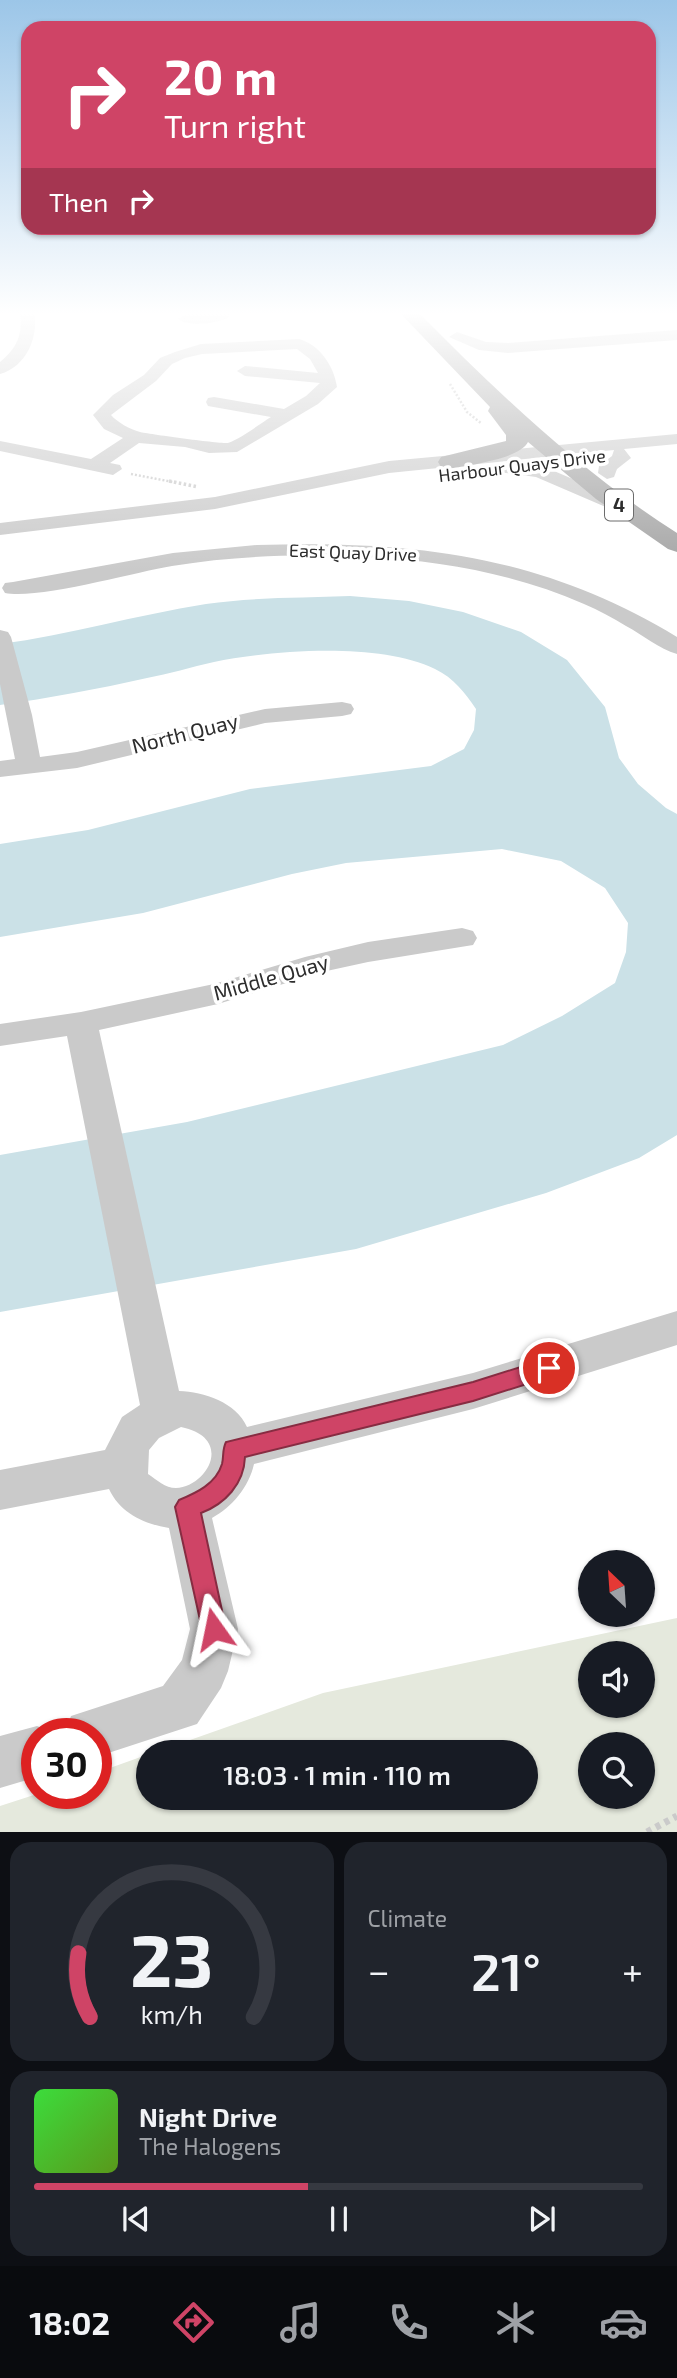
<!DOCTYPE html>
<meta charset="utf-8">
<style>
body{margin:0;font-family:"Exo 2",sans-serif;background:#20242c;color:#f1f3f6;height:100vh;display:flex;flex-direction:column;font-size:26px;white-space:nowrap}
*{box-sizing:border-box;margin:0}
p{font-size:23px;color:#9ea1a6}
.icon{flex:none;width:38px;height:38px;fill:none;stroke:currentColor;stroke-width:2;stroke-linecap:round;stroke-linejoin:round}
.map{position:relative;height:1832px;overflow:hidden}
.panel{display:flex;flex-direction:column;gap:10px;padding:10px;background:#0d0f14;flex:1}
.panel>*{flex:none}
.banner{position:absolute;left:21px;top:21px;width:635px;height:214px;border-radius:21px;box-shadow:0 2px 5px #0004;background:#cf4466;color:#fff;overflow:hidden}
.needle{width:46px;rotate:335deg}
.buttons{position:absolute;left:578px;top:1550px;display:grid;gap:14px}
.buttons a{display:grid;place-items:center;width:77px;height:77px;border-radius:50%;background:#171b24;box-shadow:0 2px 5px #0004;font-size:35px}
.speed{position:absolute;left:21px;top:1718px;display:flex;gap:14px;font-size:35px;font-weight:700;text-align:center}
.speed>*{display:grid;place-content:center;width:91px;height:91px;border-radius:50%;background:#171b24;box-shadow:0 2px 5px #0004;line-height:1}
.speed .limit{border:10px solid #d22;background:#fff;color:#111}
.pin{position:absolute;display:grid;place-items:center;width:60px;height:60px;color:#fff;margin:-30px;border:4px solid #fff;border-radius:50%;box-shadow:0 2px 7px #0007}
.me{position:absolute;width:77px;margin:-38px;rotate:348deg;stroke-linejoin:round;filter:drop-shadow(0 0 5px #0008)}
.turn{display:flex;align-items:center;gap:24px;height:147px;padding:0 28px;font-size:32px}
.turn .icon{width:91px;height:91px;stroke-width:2.5}
.turn b{display:block;font-size:49px;line-height:60px}
.then{display:flex;align-items:center;height:66px;padding:0 28px;background:#0003;gap:14px;font-size:26px}
.big{font-size:52px;font-weight:600;line-height:1.1}
.panel .widget{flex:1;display:flex;flex-direction:column;justify-content:center;gap:10px;min-width:0;padding:0 24px;border-radius:21px;background:#20242c}
.panel .dial{align-items:center;gap:0}
.dial svg{height:182px;overflow:visible;fill:none;stroke:#363941;stroke-width:7;stroke-linecap:round;text-anchor:middle}
.dial text{fill:#f1f3f6;stroke:none}
.song{display:flex;align-items:center;gap:21px}
.cover{width:84px;height:84px;border-radius:10px;background:linear-gradient(135deg,hsl(120 70% 55%),hsl(90 70% 35%))}
.played{height:7px;border-radius:4px;background:linear-gradient(90deg,#cf4466 45%,#363941 45%)}
.keys{display:flex;justify-content:space-around;direction:ltr}
.heat{display:flex;justify-content:space-between;align-items:center;font-size:38px;direction:ltr}
.panel .tiles{flex:1;display:grid;gap:10px;grid-template-columns:1fr 1fr}
.widget:last-child{grid-column:span 2}
.trip{position:absolute;left:136px;top:1740px;width:402px;height:70px;border-radius:35px;background:#171b24;box-shadow:0 2px 5px #0004;font-weight:600;line-height:70px;text-align:center}
.tabs{display:flex;height:112px;justify-content:space-around;align-items:center;background:#090b0e;color:#9ea1a6}
.tabs .icon{width:49px;height:49px}
.tabs .selected{color:#cf4466}
.tabs b{font-size:32px;color:#f1f3f6}
.map>svg:first-child{display:block}
.green{fill:#e5e9dd;fill-rule:evenodd}
.water{fill:#cbe1e7}
.lines{fill:none;stroke-linecap:round;stroke-linejoin:round}
.path-far2{stroke:#cacaca;stroke-width:2.5;stroke-dasharray:2 2;stroke-linecap:butt}
.path-far1{stroke:#cacaca;stroke-width:3.5;stroke-dasharray:2.5 2.5;stroke-linecap:butt}
.path{stroke:#cacaca;stroke-width:7;stroke-dasharray:5 5;stroke-linecap:butt}
.minor{fill:#cacaca;fill-rule:evenodd}
.major{fill:#a5a5a5;fill-rule:evenodd}
.route{fill:#cf4466;stroke:#872c42;stroke-width:2}
.labels{text-anchor:middle;stroke-width:7;stroke-linejoin:round;paint-order:stroke}
.far-street-label{font-size:18px;fill:#2d2d2d;stroke:#fff}
.shield{fill:#fff;stroke:#6c6c6c;stroke-width:2}
.shield-label{font-size:19px;font-weight:bold;fill:#2d2d2d}
.street-label{font-size:21px;fill:#2d2d2d;stroke:#fff}
</style>
<div class="map">
<svg width="677" height="1832" viewBox="0 0 677 1832">
<rect width="100%" height="100%" fill="#fff"/>
<path class="green" d="M677,1618V1832H0V1806L37,1794H96V1773L149,1754V1797H527V1752H156L323,1693ZM590,1654H642V1706H590ZM590,1745H642V1797H590Z"/>
<path class="water" d="M350,596L409,601L463,612L521,632L567,660L605,707L619,758L638,784L666,808L677,814V1135L639,1158L546,1193L356,1249L0,1312V1155L187,1122L503,1045L562,1016L615,983L626,952L628,923L605,888L561,861L502,849L346,863L292,874L143,913L0,937V844L88,830L250,789L431,766L464,749L474,730L476,709C465,693 454,678 435,669C379,642 274,650 214,662C191,667 169,674 147,678C98,689 49,698 0,705V644C69,635 136,615 206,604C253,597 303,598 350,596Z"/>
<g class="lines">
<g class="path-far2">
<polyline points="450,384 467,412 481,423"/>
<polyline points="131,474 178,483"/>
</g>
<polyline class="path-far1" points="169,481 198,487"/>
<polyline class="path" points="647,1832 677,1816"/>
<g class="minor">
<path d="M20,313H34C39,337 26,367 0,374V362C17,348 23,335 20,313Z"/>
<path d="M202,313H228L230,316C221,324 187,327 178,319L185,315Z"/>
<polygon points="677,330 677,340 508,353 479,350 449,337 457,332 486,342 508,343"/>
<path d="M299,339C320,345 334,366 337,387L318,404L237,452L209,453L185,447L139,443L110,463L120,465L122,469L113,475L0,451V441L91,459L123,438L104,429L93,415L113,395L144,375L160,358L175,352L201,344ZM297,349L310,359L318,373L245,366L237,371L245,376L320,383L306,396L284,409L214,397L208,398L206,402L208,406L271,417C258,425 242,438 228,443C222,444 148,434 140,432C130,429 118,423 111,415L156,381L172,364L185,358L202,354Z"/>
<polygon points="677,434 677,444 624,449 631,458 617,469 614,477 607,479 598,473 599,466 612,456 614,450 389,473 215,509 0,535 0,523 215,497 389,461"/>
<polygon points="504,462 547,468 629,503 632,507 622,513 615,511 536,477 498,472 495,468 498,464"/>
<path d="M257,545C413,540 541,555 677,637V654C659,649 643,635 626,626C613,618 598,610 584,604C516,574 442,561 368,557C302,554 237,555 172,566C135,572 37,600 5,593L2,588L5,583L13,582L173,553Z"/>
<polygon points="0,630 8,632 11,637 32,715 40,757 77,752 265,709 342,702 351,704 354,709 351,714 342,716 265,723 77,768 0,777 0,761 15,759 0,684"/>
<path d="M462,928L473,931L477,938L473,945L368,962L322,972L218,1004L99,1030L179,1391C204,1392 236,1402 247,1427L473,1373L677,1311V1345L473,1409L254,1464C249,1487 232,1507 212,1518L238,1629L228,1671L221,1688L197,1724L96,1757V1734H64L71,1716L163,1686L182,1660L190,1629L169,1528C144,1524 120,1513 109,1489L0,1510V1470L105,1450L122,1417L140,1405L67,1036L0,1046V1024L81,1012L214,984L305,957L368,942ZM181,1427C235,1438 207,1487 176,1488C165,1488 157,1480 148,1474L149,1450L159,1438Z"/>
<polygon points="37,1726 56,1734 37,1734 37,1777 0,1788 0,1736"/>
</g>
<path class="major" d="M400,313H419C499,394 581,472 677,533V552L668,549L596,499L528,442C520,459 467,465 449,469L441,467L438,462L441,457L506,441V435L488,411L490,407Z"/>
</g>
<linearGradient id="sky" x2="0" y2="1"><stop stop-color="#9cc6e8"/><stop offset="0.55" stop-color="#fff"/><stop offset="1" stop-color="#fff" stop-opacity="0"/></linearGradient>
<rect width="677" height="570" fill="url(#sky)"/>
<path class="route" d="M549,1358L557,1361L560,1368L557,1374L549,1377L473,1401L245,1457C244,1484 225,1504 201,1513L226,1629L223,1638L214,1642L204,1638L175,1507L179,1500C196,1493 216,1484 222,1464C224,1456 222,1450 226,1442L473,1382Z"/>
<g class="labels">
<g class="far-street-label">
<text transform="translate(522 466) rotate(-7)" y="6">Harbour Quays Drive</text>
<text transform="translate(353 553) rotate(2)" y="6">East Quay Drive</text>
</g>
<rect class="shield" x="605" y="489.5" width="28" height="31" rx="5"/>
<g class="shield-label">
<text x="619" y="512">4</text>
</g>
<g class="street-label">
<text transform="translate(185 734) rotate(-14)" y="7">North Quay</text>
<text transform="translate(271 978) rotate(-16)" y="7">Middle Quay</text>
</g>
</g>
</svg>
<div class="buttons">
<a><svg class="needle" viewBox="-14 -14 28 28"><path d="M0-13l5 13h-10z" fill="#e53935"/><path d="M0 13l5-13h-10z" fill="#9ea1a6"/></svg></a>
<a><svg class="icon" aria-label="sound" viewBox="0 0 24 24"><path d="M4 9h4l5-4v14l-5-4H4zM17 9q2 3 0 6"/></svg></a>
<a><svg class="icon" aria-label="search" viewBox="0 0 24 24"><circle cx="10" cy="10" r="6"/><path d="M15 15l6 6"/></svg></a>
</div>
<div class="speed"><div class="limit">30</div></div>
<div class="pin" style="left:549px;top:1368px;background:#d93025"><svg class="icon" aria-label="arrive" viewBox="0 0 24 24"><path d="M6 21V4h12l-3 4 3 4H6"/></svg></div>
<svg class="me" style="left:214px;top:1629px" viewBox="-20 -20 40 40"><path d="M0-17L14 15 0 8-14 15z" fill="#cf4466" stroke="#fff" stroke-width="4"/></svg>
<div class="trip">18:03 · 1 min · 110 m</div>
<div class="banner">
<div class="turn"><svg class="icon" aria-label="right" viewBox="0 0 24 24"><path d="M7 20v-9h11M14 6l5 5-5 5"/></svg><div><b>20 m</b>Turn right</div></div>
<div class="then">Then<svg class="icon" aria-label="right" viewBox="0 0 24 24"><path d="M7 20v-9h11M14 6l5 5-5 5"/></svg></div>
</div>
</div>
<section class="panel">
<div class="tiles">
<div class="widget dial"><svg viewBox="0 0 100 80">
<path d="M14 69A42 42 0 1 1 86 69"/>
<path d="M14 69A42 42 0 0 1 9 41" stroke="#cf4466"/>
<text x="50" y="56" font-size="32" font-weight="700">23</text>
<text x="50" y="72" font-size="11">km/h</text>
</svg></div>
<div class="widget"><p>Climate</p>
<div class="heat"><a>−</a><b class="big">21°</b><a>+</a></div>
</div>
<div class="widget">
<div class="song"><i class="cover"></i><div><b>Night Drive</b><p>The Halogens</p></div></div>
<div class="played"></div>
<div class="keys"><svg class="icon" aria-label="previous" viewBox="0 0 24 24"><path d="M18 5L8 12l10 7zM5 5v14"/></svg><svg class="icon" aria-label="pause" viewBox="0 0 24 24"><path d="M8 5v14M16 5v14"/></svg><svg class="icon" aria-label="next" viewBox="0 0 24 24"><path d="M6 5l10 7-10 7zM19 5v14"/></svg></div>
</div>
</div>
</section>
<nav class="tabs">
<b>18:02</b>
<svg class="icon selected" aria-label="directions" viewBox="0 0 24 24"><path d="M12 3l9 9-9 9-9-9zM9 14v-3h6M13 9l2 2-2 2"/></svg>
<svg class="icon" aria-label="music" viewBox="0 0 24 24"><path d="M9 18V5l10-2v13"/><circle cx="6" cy="18" r="3"/><circle cx="16" cy="16" r="3"/></svg>
<svg class="icon" aria-label="phone" viewBox="0 0 24 24"><path d="M5 4h4l2 5-3 2q2 4 5 5l2-3 5 2v4C11 20 4 13 5 4z"/></svg>
<svg class="icon" aria-label="climate" viewBox="0 0 24 24"><path d="M12 3v18M4 7l16 10M4 17L20 7"/></svg>
<svg class="icon" aria-label="car" viewBox="0 0 24 24"><path d="M5 17H2v-5l4-1 3-4h7l3 4 3 1v5h-3M9 17h6M6 11h13"/><circle cx="7" cy="17" r="2"/><circle cx="17" cy="17" r="2"/></svg>
</nav>
